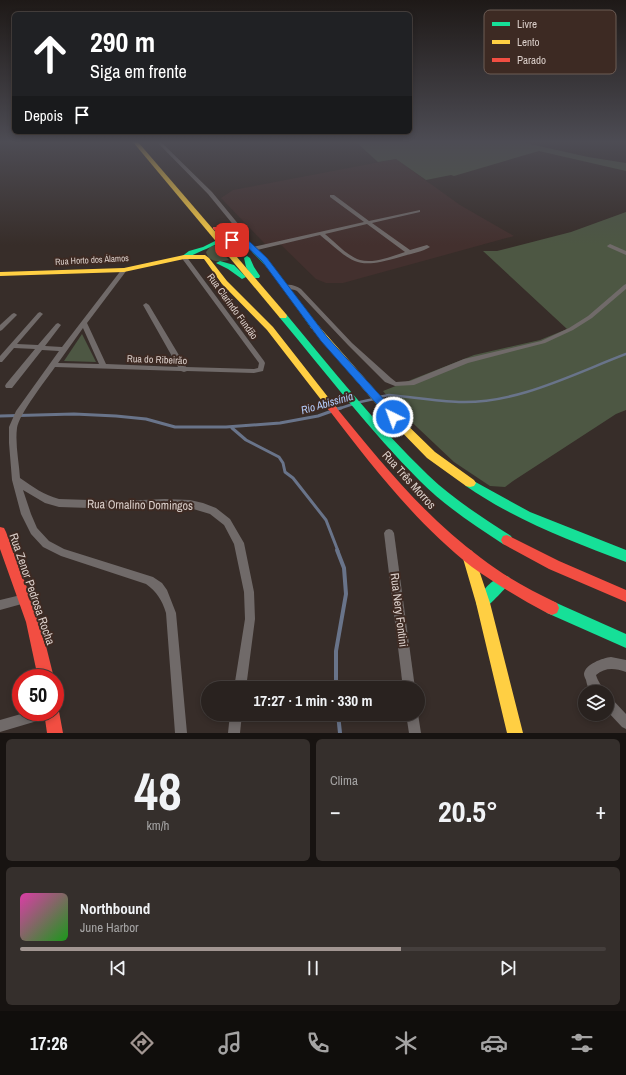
<!DOCTYPE html>
<html lang="pt">
<meta charset="utf-8">
<style>
body{margin:0;font-family:"Archivo Narrow",sans-serif;background:#352f2c;color:#f1f3f6;height:100vh;display:flex;flex-direction:column;font-size:15px;white-space:nowrap}
*{box-sizing:border-box;margin:0}
p{font-size:13px;color:#a5a4a4}
.icon{flex:none;width:22px;height:22px;fill:none;stroke:currentColor;stroke-width:2;stroke-linecap:round;stroke-linejoin:round}
.map{position:relative;height:733px;overflow:hidden}
.side{display:flex;flex-direction:column;gap:6px;padding:6px;background:#171311;flex:1}
.side>*{flex:none}
.top-card{position:absolute;left:12px;top:12px;width:400px;height:122px;border-radius:6px;box-shadow:0 2px 6px #0003,0 0 0 1px #453f3d;background:#202124;color:#fff;overflow:hidden}
.tools{position:absolute;left:578px;top:685px;display:grid;gap:8px}
.tools a{display:grid;place-items:center;width:36px;height:36px;border-radius:50%;background:#29221f;box-shadow:0 2px 6px #0003,0 0 0 1px #453f3d;font-size:20px}
.speed{position:absolute;left:12px;top:669px;display:flex;gap:8px;font-size:20px;font-weight:700;text-align:center}
.speed>*{display:grid;place-content:center;width:52px;height:52px;border-radius:50%;background:#29221f;box-shadow:0 2px 6px #0003,0 0 0 1px #453f3d;line-height:1}
.speed .limit{border:6px solid #d22;background:#fff;color:#111}
.pin{position:absolute;display:grid;place-items:center;width:34px;height:34px;color:#fff;margin:-17px;border-radius:8px;box-shadow:0 2px 6px #0006}
.me{position:absolute;width:44px;margin:-22px;rotate:318deg;stroke-linejoin:round;filter:drop-shadow(0 0 3px #0008)}
.turn{display:flex;align-items:center;gap:14px;height:84px;padding:0 12px;font-size:18px}
.turn .icon{width:52px;height:52px;stroke-width:2.5}
.turn b{display:block;font-size:28px;line-height:34px}
.then{display:flex;align-items:center;height:38px;padding:0 12px;background:#0003;gap:8px;font-size:15px}
.big{font-size:30px;font-weight:700;line-height:1.1}
.side .widget{flex:1;display:flex;flex-direction:column;justify-content:center;gap:6px;min-width:0;padding:0 14px;border-radius:6px;background:#352f2c}
.side .dial{align-items:center;gap:0}
.dial b{font-size:52px;line-height:1}
.song{display:flex;align-items:center;gap:12px}
.cover{width:48px;height:48px;border-radius:6px;background:linear-gradient(135deg,hsl(320 70% 55%),hsl(120 70% 35%))}
.played{height:4px;border-radius:2px;background:linear-gradient(90deg,#a29692 65%,#453f3d 65%)}
.keys{display:flex;justify-content:space-around;direction:ltr}
.heat{display:flex;justify-content:space-between;align-items:center;font-size:22px;direction:ltr}
.side .tiles{flex:1;display:grid;gap:6px;grid-template-columns:1fr 1fr}
.widget:last-child{grid-column:span 2}
.trip{position:absolute;left:201px;top:681px;width:224px;height:40px;border-radius:20px;background:#29221f;box-shadow:0 2px 6px #0003,0 0 0 1px #453f3d;font-weight:700;line-height:40px;text-align:center}
.dock{display:flex;height:64px;justify-content:space-around;align-items:center;background:#100e0c;color:#a5a4a4}
.dock .icon{width:28px;height:28px}
.dock .on{color:#a29692}
.dock b{font-size:18px;color:#f1f3f6}
.map>svg:first-child{display:block}
.education{fill:#43302e}
.green{fill:#4d5743}
.lines{fill:none;stroke-linecap:round;stroke-linejoin:round}
.stream-far2{stroke:#69748a;stroke-width:2.5}
.stream-far1{stroke:#69748a;stroke-width:3}
.stream{stroke:#69748a;stroke-width:4}
.street{fill:#706a69;fill-rule:evenodd}
.fast{fill:#16e098;fill-rule:evenodd}
.slow{fill:#ffcf43;fill-rule:evenodd}
.jam{fill:#f24e42;fill-rule:evenodd}
.route{fill:#1a73e8;stroke:#114b97}
.labels{text-anchor:middle;stroke-width:4;stroke-linejoin:round;paint-order:stroke}
.far-street-label{font-size:9px;fill:#dbcfca;stroke:#3d2a23}
.street-label{font-size:10px;fill:#dbcfca;stroke:#3d2a23}
.water-label{font-size:11px;font-style:italic;fill:#b5cefd;stroke:#3d2a23}
.near-street-label{font-size:12px;fill:#dbcfca;stroke:#3d2a23}
.key{fill:#3d2a23;stroke:#6c5c55;stroke-width:1}
.key-label{font-size:11px;fill:#dbcfca}
</style>
<div class="map">
<svg width="626" height="733" viewBox="0 0 626 733">
<rect width="100%" height="100%" fill="#372d29"/>
<polygon class="education" points="396,159 460,205 514,236 343,283 326,283 316,279 278,242 266,245 221,198 233,190"/>
<g class="green">
<polygon points="356,142 521,142 588,157 626,163 626,171 539,151 454,176 451,175 426,180 396,159 378,162"/>
<polygon points="626,212 626,410 616,414 513,481 505,487 490,486 454,462 400,411 383,391 474,355 540,340 567,329 483,251 497,251 571,232"/>
<polygon points="237,241 246,244 249,250 240,257 226,242"/>
<path d="M216,245L229,260C220,262 209,263 206,252L210,247Z"/>
<polygon points="82,334 96,362 64,361"/>
</g>
<g class="lines">
<g class="stream-far2">
<path d="M379,397L389,395C412,397 436,401 459,402C517,404 573,374 626,354"/>
<polyline points="360,402 374,399"/>
<polyline points="338,409 353,404"/>
</g>
<g class="stream-far1">
<polyline points="337,409 341,408"/>
<polyline points="0,416 74,414 116,416 146,419 175,427 226,427 280,423 318,416 332,411"/>
<polyline points="232,428 246,440 279,457 283,463 285,472 293,478 326,520 338,551"/>
</g>
<g class="stream">
<polyline points="336,688 336,651 346,594 344,568 337,550"/>
<polyline points="338,714 340,733"/>
</g>
<g class="street">
<polygon points="157,142 161,142 212,192 244,231 244,233 240,233 208,194"/>
<path d="M330,195H334L369,221L420,210V212L372,223L410,250L427,245L430,247C422,252 409,254 400,257C355,270 354,263 320,235L253,251L250,249L253,247L364,222L330,197ZM367,224L405,252C392,256 374,264 360,260C347,256 335,242 325,234Z"/>
<polygon points="610,244 626,251 626,255 608,247 607,246"/>
<path d="M184,255L186,256L264,361L265,363L263,371L254,373L187,371L184,372L181,371L55,367C46,380 19,414 17,428C15,444 19,462 20,478C33,487 44,495 59,499L120,501L165,499L190,500L203,503L216,508L230,519L244,543L254,592L255,619L246,688H234L245,619L244,592L234,544L224,525L210,514L190,508L165,507L120,509L59,507L45,503L23,490L31,514L37,528L49,541L64,549L153,577L162,583L167,590L176,613L187,733H175L166,613C162,600 157,592 146,584L61,556L43,547L31,534L21,514L12,480L9,443V427L16,411L59,351L42,350L12,388H6L5,386L6,384L35,349L14,348L2,362H0V356L38,313L40,312L43,314L42,315L17,344L38,345L56,324L58,323L61,325L45,346L62,347L122,269L124,268L127,270L87,323L106,364L178,367L143,305L146,303L149,305L186,367L254,369L258,368L259,363L181,257ZM83,328L99,364L58,363Z"/>
<path d="M626,284V289L592,318L573,330L545,343L468,363L414,385L395,386L385,382L348,345L297,291C291,288 285,290 281,287C287,283 295,285 301,289L352,343L391,378L396,382L410,381L464,359L541,341L569,328L588,316L624,285Z"/>
<polygon points="14,313 16,314 17,315 2,330 0,331 0,325 12,314"/>
<polygon points="389,529 392,530 394,533 415,688 403,688 384,533 386,530"/>
<polygon points="25,594 29,596 30,599 29,602 0,610 0,600"/>
<path d="M611,657L626,660V672C615,668 605,667 596,675C598,682 602,686 605,692H591C588,688 587,685 586,680C585,678 584,676 584,674C585,664 603,658 611,657Z"/>
<polygon points="607,696 611,698 626,714 626,729 622,727 607,711"/>
<polygon points="55,709 56,712 54,716 0,732 0,720 28,712 55,712"/>
<polygon points="230,714 242,714 240,733 228,733"/>
<polygon points="406,714 418,714 421,733 409,733"/>
</g>
<g class="fast">
<path d="M236,238L249,242L267,259L317,324L318,326L317,328H311C293,303 276,274 253,253C251,250 248,246 245,244C239,241 227,241 220,243C213,245 187,259 182,258L181,257L189,251L203,247L217,240Z"/>
<polygon points="247,256 250,258 254,267 260,276 259,278 253,278 246,267 244,258"/>
<polygon points="220,261 234,265 246,277 242,279 228,269 216,263"/>
<path d="M280,314H286C332,369 377,426 428,475C453,499 483,518 511,536L513,540L511,544L507,545L503,544C474,525 445,506 420,481C370,431 326,373 280,318L279,316Z"/>
<path d="M470,479L530,512L626,550V562C570,541 515,520 466,486L464,483L466,480Z"/>
<path d="M504,575L509,577L511,581C509,585 487,608 483,609L478,608L476,603C481,591 492,579 504,575Z"/>
<polygon points="552,601 626,634 626,648 547,613 545,608 547,603"/>
</g>
<g class="slow">
<polygon points="133,142 138,142 286,314 287,316 286,318 280,318"/>
<polygon points="184,255 205,255 209,258 227,281 273,327 335,406 337,408 335,410 329,410 267,330 222,284 204,259 184,259 124,272 0,276 0,272 124,268"/>
<polygon points="311,324 317,324 397,415 435,452 474,480 476,483 474,486 470,487 466,486 427,458 389,419 311,328 310,326"/>
<polygon points="468,549 472,551 474,555 490,603 523,733 507,733 476,603 462,555 464,551"/>
</g>
<g class="jam">
<polygon points="213,227 217,227 234,240 229,241 213,229"/>
<path d="M332,405L335,406C379,460 424,516 481,558C504,576 530,590 557,603L559,608L557,613L552,615L547,613C521,599 496,584 472,567C416,523 372,466 329,410L327,408L329,406Z"/>
<polygon points="0,527 4,528 6,532 40,622 54,678 38,678 26,622 0,549"/>
<polygon points="507,535 559,561 626,590 626,602 549,569 503,544 501,540 503,536"/>
<polygon points="55,705 58,706 63,733 47,733 44,712 55,712"/>
</g>
</g>
<linearGradient id="sky" x2="0" y2="1"><stop stop-color="#1e1917"/><stop offset="0.58" stop-color="#4d4c54"/><stop offset="1" stop-color="#4d4c54" stop-opacity="0"/></linearGradient>
<rect width="626" height="245" fill="url(#sky)"/>
<polygon class="route" points="229,238 250,242 267,258 327,337 397,414 398,417 397,419 390,419 321,341 262,261 245,245 229,241"/>
<g class="labels">
<g class="far-street-label">
<text transform="translate(92 260) rotate(-3)" y="3">Rua Horto dos Álamos</text>
</g>
<g class="street-label">
<text transform="translate(233 306) rotate(54)" y="4">Rua Clarindo Fundão</text>
<text transform="translate(157 359) rotate(2)" y="4">Rua do Ribeirão</text>
</g>
<g class="water-label">
<text transform="translate(327 403) rotate(-16)" y="4">Rio Abissínia</text>
</g>
<g class="near-street-label">
<text transform="translate(409 480) rotate(48)" y="4">Rua Três Morros</text>
<text transform="translate(140 505) rotate(1)" y="4">Rua Ornalino Domingos</text>
<text transform="translate(32 589) rotate(71)" y="4">Rua Zenor Pedrosa Rocha</text>
<text transform="translate(399 610) rotate(83)" y="4">Rua Nery Fontini</text>
</g>
</g>
<rect x="484" y="10" width="132" height="64" rx="6" class="key"/>
<rect x="492" y="22" width="18" height="4" fill="#16e098"/>
<rect x="492" y="40" width="18" height="4" fill="#ffcf43"/>
<rect x="492" y="58" width="18" height="4" fill="#f24e42"/>
<g class="key-label">
<text x="517" y="28">Livre</text>
<text x="517" y="46">Lento</text>
<text x="517" y="64">Parado</text>
</g>
</svg>
<div class="tools">
<a><svg class="icon" aria-label="layers" viewBox="0 0 24 24"><path d="M12 4l9 5-9 5-9-5zM3 14l9 5 9-5"/></svg></a>
</div>
<div class="speed"><div class="limit">50</div></div>
<div class="pin" style="left:232px;top:240px;background:#d93025"><svg class="icon" aria-label="arrive" viewBox="0 0 24 24"><path d="M6 21V4h12l-3 4 3 4H6"/></svg></div>
<svg class="me" style="left:393px;top:417px" viewBox="-20 -20 40 40"><circle r="17" fill="#1a73e8" stroke="#fff" stroke-width="3"/><path d="M0-11L8 9 0 5-8 9z" fill="#fff"/></svg>
<div class="trip">17:27 · 1 min · 330 m</div>
<div class="top-card">
<div class="turn"><svg class="icon" aria-label="ahead" viewBox="0 0 24 24"><path d="M12 20V5M6 11l6-6 6 6"/></svg><div><b>290 m</b>Siga em frente</div></div>
<div class="then">Depois<svg class="icon" aria-label="arrive" viewBox="0 0 24 24"><path d="M6 21V4h12l-3 4 3 4H6"/></svg></div>
</div>
</div>
<section class="side">
<div class="tiles">
<div class="widget dial"><b>48</b><p>km/h</p></div>
<div class="widget"><p>Clima</p>
<div class="heat"><a>−</a><b class="big">20.5°</b><a>+</a></div>
</div>
<div class="widget">
<div class="song"><i class="cover"></i><div><b>Northbound</b><p>June Harbor</p></div></div>
<div class="played"></div>
<div class="keys"><svg class="icon" aria-label="previous" viewBox="0 0 24 24"><path d="M18 5L8 12l10 7zM5 5v14"/></svg><svg class="icon" aria-label="pause" viewBox="0 0 24 24"><path d="M8 5v14M16 5v14"/></svg><svg class="icon" aria-label="next" viewBox="0 0 24 24"><path d="M6 5l10 7-10 7zM19 5v14"/></svg></div>
</div>
</div>
</section>
<nav class="dock">
<b>17:26</b>
<svg class="icon on" aria-label="directions" viewBox="0 0 24 24"><path d="M12 3l9 9-9 9-9-9zM9 14v-3h6M13 9l2 2-2 2"/></svg>
<svg class="icon" aria-label="music" viewBox="0 0 24 24"><path d="M9 18V5l10-2v13"/><circle cx="6" cy="18" r="3"/><circle cx="16" cy="16" r="3"/></svg>
<svg class="icon" aria-label="phone" viewBox="0 0 24 24"><path d="M5 4h4l2 5-3 2q2 4 5 5l2-3 5 2v4C11 20 4 13 5 4z"/></svg>
<svg class="icon" aria-label="climate" viewBox="0 0 24 24"><path d="M12 3v18M4 7l16 10M4 17L20 7"/></svg>
<svg class="icon" aria-label="car" viewBox="0 0 24 24"><path d="M5 17H2v-5l4-1 3-4h7l3 4 3 1v5h-3M9 17h6M6 11h13"/><circle cx="7" cy="17" r="2"/><circle cx="17" cy="17" r="2"/></svg>
<svg class="icon" aria-label="filters" viewBox="0 0 24 24"><path d="M4 7h16M4 17h16"/><circle cx="9" cy="7" r="2"/><circle cx="15" cy="17" r="2"/></svg>
</nav>
